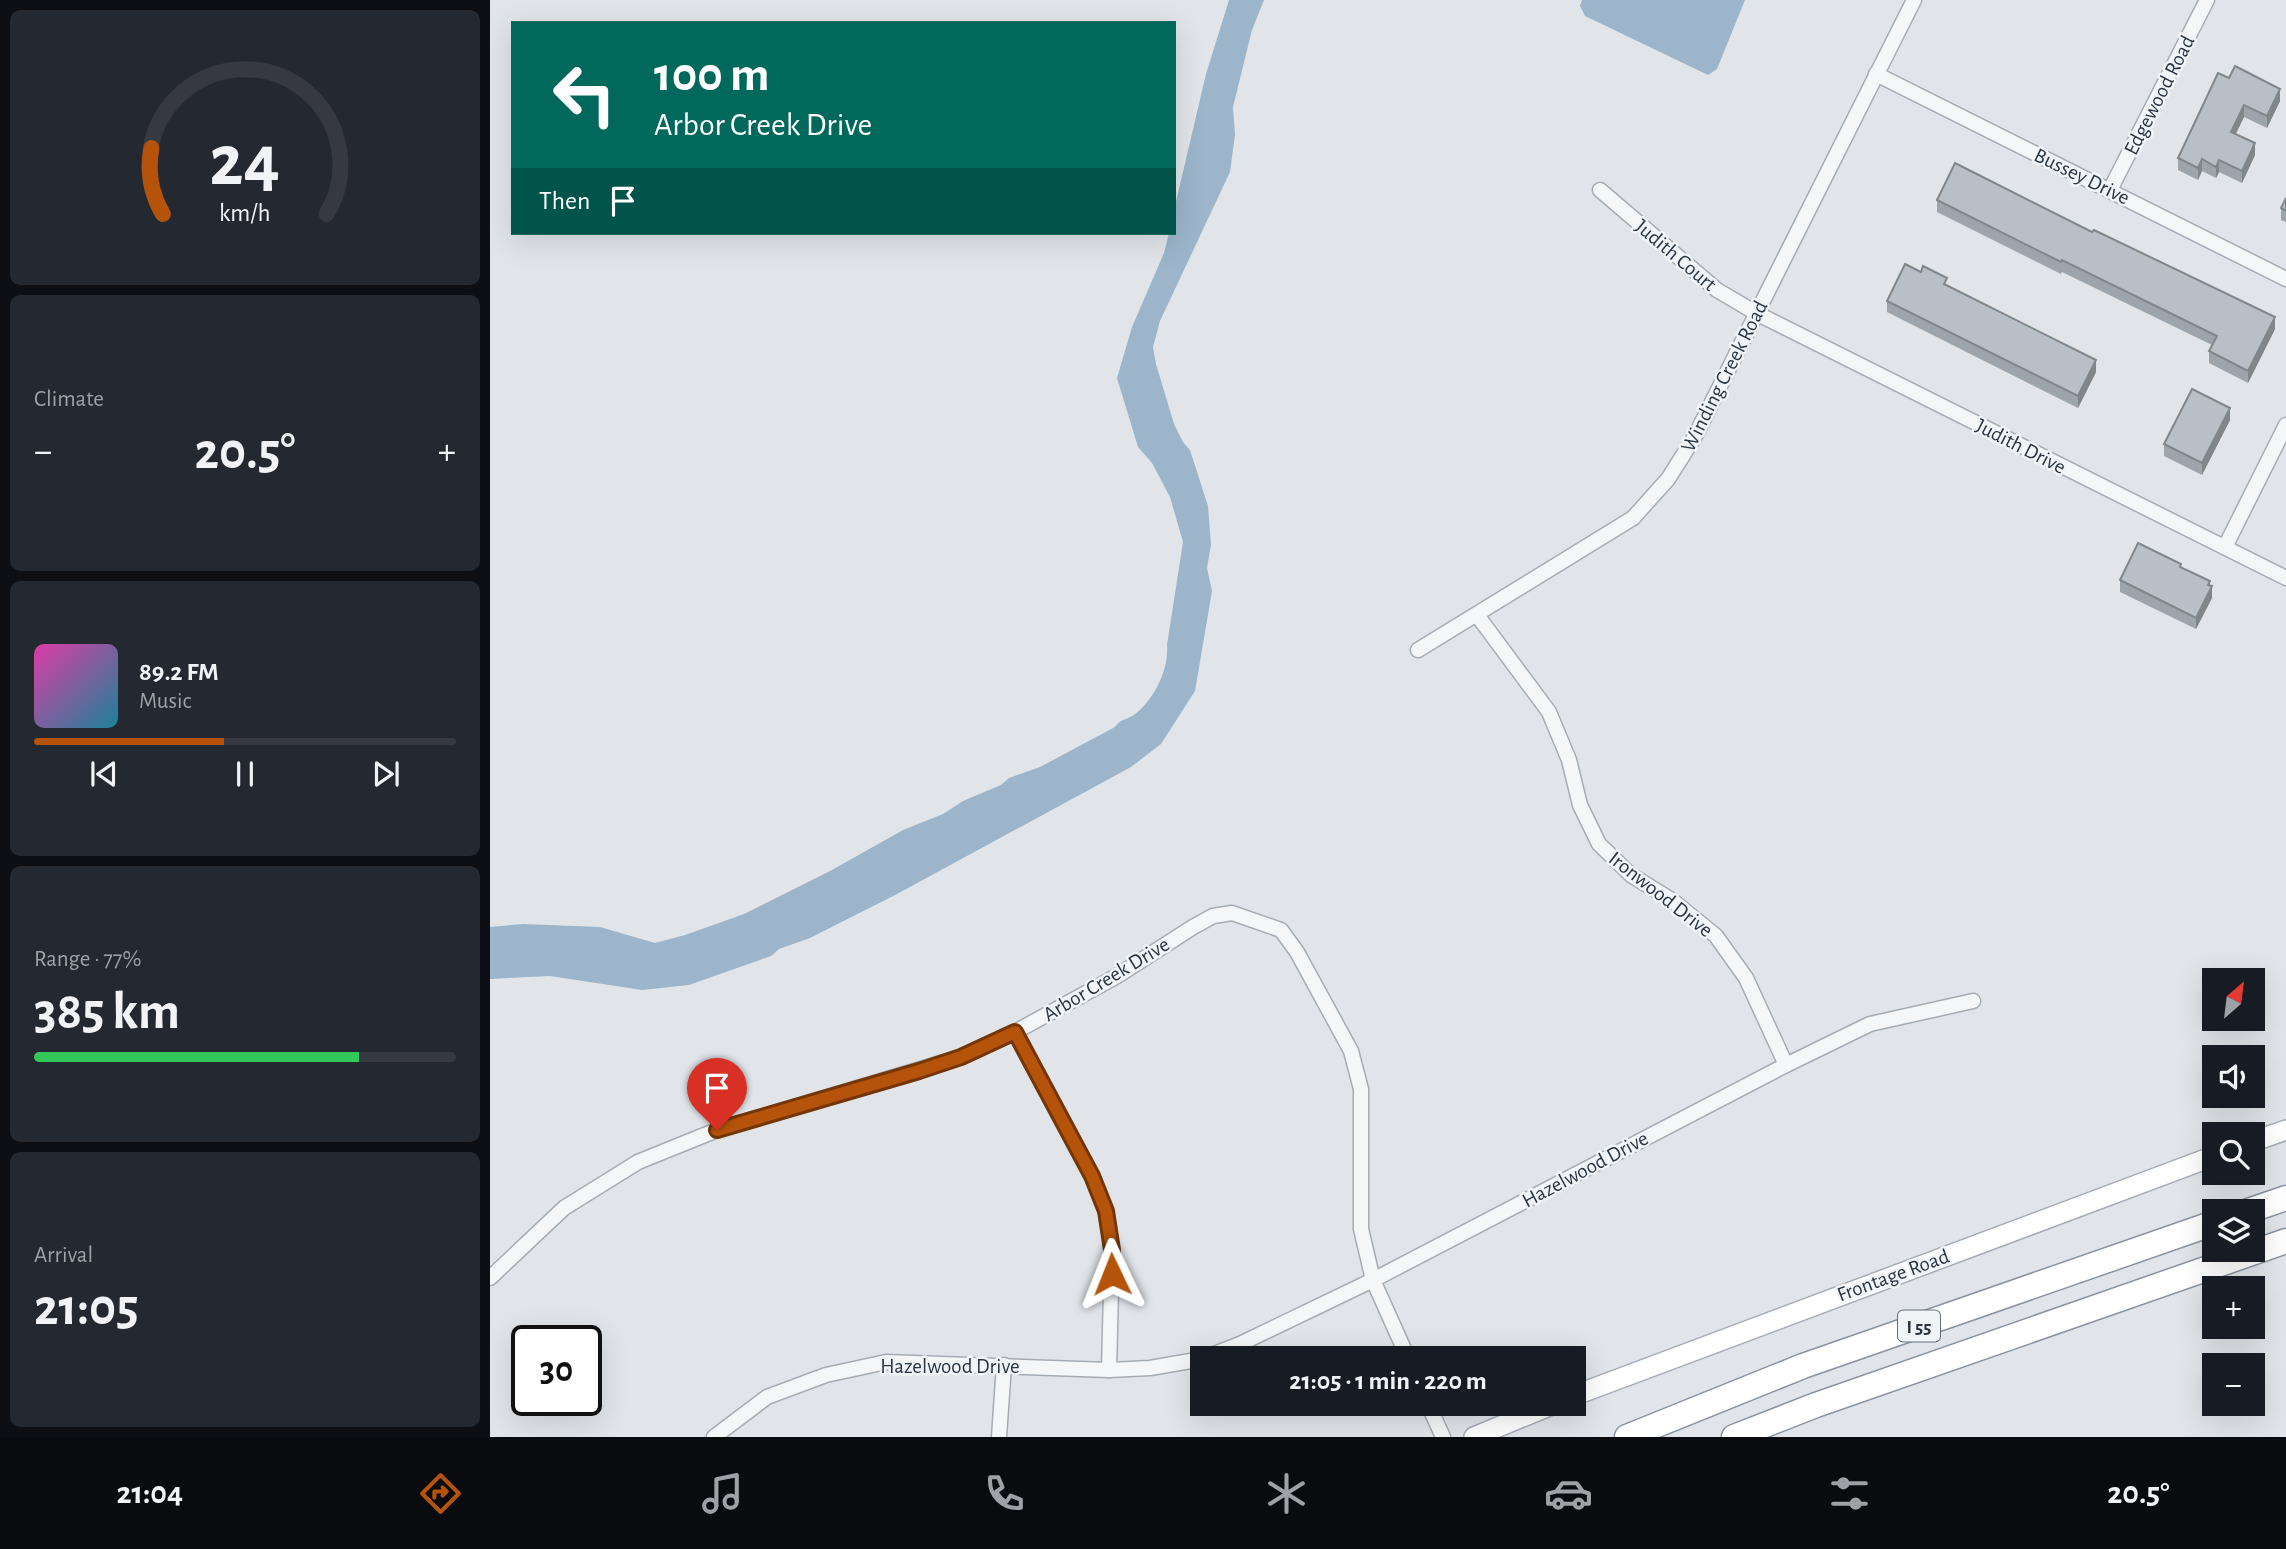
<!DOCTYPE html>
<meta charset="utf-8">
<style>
body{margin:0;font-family:"Alegreya Sans",sans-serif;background:#242831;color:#f1f3f6;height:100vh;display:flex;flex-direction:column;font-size:26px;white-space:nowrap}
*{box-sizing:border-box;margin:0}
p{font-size:23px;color:#9ea1a6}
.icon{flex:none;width:38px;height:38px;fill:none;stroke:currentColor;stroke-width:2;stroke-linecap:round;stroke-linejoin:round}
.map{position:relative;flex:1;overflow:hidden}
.drawer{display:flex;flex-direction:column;gap:10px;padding:10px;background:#0d0f14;width:490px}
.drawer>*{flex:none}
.hud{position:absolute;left:21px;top:21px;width:665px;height:214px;border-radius:0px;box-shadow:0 7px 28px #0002;background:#00695c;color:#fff;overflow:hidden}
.needle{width:46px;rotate:28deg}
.tools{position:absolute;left:1712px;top:968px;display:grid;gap:14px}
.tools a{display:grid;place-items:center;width:63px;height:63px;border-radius:0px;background:#171b24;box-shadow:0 7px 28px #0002;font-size:35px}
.speed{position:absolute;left:21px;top:1325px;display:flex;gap:14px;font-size:35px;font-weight:700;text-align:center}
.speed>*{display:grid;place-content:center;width:91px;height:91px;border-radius:50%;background:#171b24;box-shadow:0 7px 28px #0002;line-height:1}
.speed .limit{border:4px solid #111;border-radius:10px;background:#fff;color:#111}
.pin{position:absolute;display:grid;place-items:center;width:60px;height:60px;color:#fff;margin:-72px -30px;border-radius:50% 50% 50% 0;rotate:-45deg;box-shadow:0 0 7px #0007}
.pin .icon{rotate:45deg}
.me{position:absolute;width:77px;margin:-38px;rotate:358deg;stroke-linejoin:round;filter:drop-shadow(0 0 5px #0008)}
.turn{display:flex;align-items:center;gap:24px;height:147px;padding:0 28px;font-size:32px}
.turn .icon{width:91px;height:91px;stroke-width:2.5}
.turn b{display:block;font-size:49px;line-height:60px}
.then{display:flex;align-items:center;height:66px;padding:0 28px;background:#0003;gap:14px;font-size:26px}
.big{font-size:52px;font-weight:700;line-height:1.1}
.drawer .tile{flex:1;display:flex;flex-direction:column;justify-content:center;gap:10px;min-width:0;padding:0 24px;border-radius:10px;background:#242831}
.drawer .dial{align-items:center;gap:0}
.dial svg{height:182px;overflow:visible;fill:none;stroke:#363941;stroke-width:7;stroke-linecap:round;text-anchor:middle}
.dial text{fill:#f1f3f6;stroke:none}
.song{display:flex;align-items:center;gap:21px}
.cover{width:84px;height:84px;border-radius:10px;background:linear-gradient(135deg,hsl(320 70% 55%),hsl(190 70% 35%))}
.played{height:7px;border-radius:4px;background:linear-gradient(90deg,#b45309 45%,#363941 45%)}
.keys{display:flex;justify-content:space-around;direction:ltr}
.heat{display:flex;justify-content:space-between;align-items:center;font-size:38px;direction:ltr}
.charge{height:10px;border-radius:5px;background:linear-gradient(90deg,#34c759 77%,#363941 0)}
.trip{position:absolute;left:700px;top:1346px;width:396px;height:70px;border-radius:0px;background:#171b24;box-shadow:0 7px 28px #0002;font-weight:700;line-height:70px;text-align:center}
.tabs{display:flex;height:112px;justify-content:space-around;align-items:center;background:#090b0e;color:#9ea1a6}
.tabs .icon{width:49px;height:49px}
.tabs .current{color:#b45309}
.tabs b{font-size:32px;color:#f1f3f6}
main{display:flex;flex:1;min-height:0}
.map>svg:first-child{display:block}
.water{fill:#9cb5ca}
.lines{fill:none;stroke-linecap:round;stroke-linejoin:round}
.street-casing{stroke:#a6acb4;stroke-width:17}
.secondary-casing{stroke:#a6acb4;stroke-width:22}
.highway-casing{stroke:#8993a1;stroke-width:27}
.street{stroke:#f4f6f8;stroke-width:14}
.secondary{stroke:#fff;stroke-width:19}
.highway{stroke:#fff;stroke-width:24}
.wall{fill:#9ea4ab}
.shaded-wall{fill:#81868b}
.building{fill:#b8bfc7;stroke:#81868b;stroke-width:2}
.route-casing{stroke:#753606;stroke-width:18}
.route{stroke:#b45309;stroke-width:12}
.labels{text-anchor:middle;stroke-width:5;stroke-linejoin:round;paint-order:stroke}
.shield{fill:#f1f4f7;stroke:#656e78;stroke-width:2}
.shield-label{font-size:19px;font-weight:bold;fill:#293442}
.street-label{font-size:21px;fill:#293442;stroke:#f1f4f7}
</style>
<main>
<section class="drawer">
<div class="tile dial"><svg viewBox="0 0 100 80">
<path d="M14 69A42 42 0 1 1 86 69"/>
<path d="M14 69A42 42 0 0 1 9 40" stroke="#b45309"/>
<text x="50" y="56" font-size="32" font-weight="700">24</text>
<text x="50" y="72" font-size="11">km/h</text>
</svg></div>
<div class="tile"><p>Climate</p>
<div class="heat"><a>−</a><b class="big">20.5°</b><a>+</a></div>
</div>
<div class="tile">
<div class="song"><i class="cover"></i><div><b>89.2 FM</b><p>Music</p></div></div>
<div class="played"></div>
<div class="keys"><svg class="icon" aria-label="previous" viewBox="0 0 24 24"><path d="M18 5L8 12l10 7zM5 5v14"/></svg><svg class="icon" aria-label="pause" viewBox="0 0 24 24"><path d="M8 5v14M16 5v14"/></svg><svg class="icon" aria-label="next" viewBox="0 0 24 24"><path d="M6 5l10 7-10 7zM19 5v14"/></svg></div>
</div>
<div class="tile"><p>Range · 77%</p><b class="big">385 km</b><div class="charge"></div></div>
<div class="tile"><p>Arrival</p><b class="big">21:05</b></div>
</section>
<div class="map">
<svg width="1796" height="1437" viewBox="0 0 1796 1437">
<rect width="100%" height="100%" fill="#e1e5ea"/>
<g class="water">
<path d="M739,0H774L762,30L743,107L745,135L740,172L670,321L663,347L666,364L684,424L693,442L700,450L718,506L721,545L717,568L722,591L705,691L671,744L641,767L407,894L320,938L289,949L281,956L199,985L152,990L60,976L0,979V927L33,924L110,927L165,943L195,935L254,914L342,870L413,830L453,814L473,801L511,785L519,778L550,767L625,727C630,719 636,720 644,715C664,700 679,670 677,645L693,542L680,497L662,463L648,447L627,378L642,327L674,253L679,233H684V210L716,74Z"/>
<polygon points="1092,0 1255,0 1227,69 1218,75 1095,16 1090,6"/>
</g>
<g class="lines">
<g class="street-casing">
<g id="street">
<polyline points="1386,74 1796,279"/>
<polyline points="1110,190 1227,290 1266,313 1796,578"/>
<polyline points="1620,190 1717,0"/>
<polyline points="1735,547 1796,425"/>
<polyline points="987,615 1059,712 1079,760 1090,805 1109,844 1141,875 1183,901 1226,936 1256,978 1296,1065"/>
<polyline points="928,650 1143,518 1178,479 1204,438 1424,0"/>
<polyline points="525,1032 602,1176 616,1211 622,1250 619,1370"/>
<polyline points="0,1278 74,1208 148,1162 227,1130 471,1057 525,1032 627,976 703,927 723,916 742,913 791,930 807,952 861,1051 871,1089 871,1229 883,1280 918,1358"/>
<polyline points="714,1358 750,1344 883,1280 1296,1065 1380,1024 1483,1001"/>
<polyline points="938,1404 953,1437"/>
<polyline points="224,1437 277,1397 336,1375 396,1362 619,1370 660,1368 712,1359"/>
<polyline points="509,1437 514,1365"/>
</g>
</g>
<g class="secondary-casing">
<g id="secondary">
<polyline points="1762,1142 1796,1130"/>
<polyline points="1083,1396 1724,1156"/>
<polyline points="984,1437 1064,1404"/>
</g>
</g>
<g class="highway-casing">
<g id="highway">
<polyline points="1758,1211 1796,1198"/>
<polyline points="1137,1437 1313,1366 1724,1223"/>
<polyline points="1244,1437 1326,1405 1796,1241"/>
</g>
</g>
<use href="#street" class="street"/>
<use href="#secondary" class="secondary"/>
<use href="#highway" class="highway"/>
</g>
<g class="wall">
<polygon points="1728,73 1790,101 1777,128 1754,117 1746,134 1765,155 1752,183 1729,172 1726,178 1712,171 1708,180 1688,170 1688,158"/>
<polygon points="1796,198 1796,222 1791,220 1791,208"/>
<polygon points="1447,200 1785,329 1758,383 1719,363 1719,351 1722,345 1572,272 1571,274 1447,212"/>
<polygon points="1457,285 1606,372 1588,408 1397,312 1397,301"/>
<polygon points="1740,420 1712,475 1674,456 1674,444"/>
<polygon points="1691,567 1720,586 1722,598 1706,629 1630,592 1630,580"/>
</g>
<g class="shaded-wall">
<polygon points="1790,89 1790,101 1777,128 1777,116"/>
<polygon points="1754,105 1754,117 1741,143 1741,132"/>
<polygon points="1765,143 1765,155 1752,183 1752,171"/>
<polygon points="1712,159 1712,171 1708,180 1708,168"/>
<polygon points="1729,160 1729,172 1726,178 1726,167"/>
<polygon points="1785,317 1785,329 1758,383 1758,371"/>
<polygon points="1606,360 1606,372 1588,408 1588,396"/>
<polygon points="1740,408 1740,420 1712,475 1712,463"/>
<polygon points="1720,581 1720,591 1722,586 1722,598 1706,629 1706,618"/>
</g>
<g class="building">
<polygon points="1745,66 1790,89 1777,116 1754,105 1741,132 1765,143 1752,171 1729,160 1726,167 1712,159 1708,168 1688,158 1728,73 1739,78"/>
<polygon points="1465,163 1602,232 1604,230 1785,317 1758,371 1719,351 1727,336 1572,260 1571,262 1447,200"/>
<polygon points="1796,198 1796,211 1791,208"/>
<polygon points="1415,264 1431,272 1433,266 1457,278 1454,284 1606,360 1588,396 1397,301"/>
<polygon points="1702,389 1740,408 1712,463 1674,444"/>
<polygon points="1648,543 1691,564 1690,567 1720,581 1718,585 1722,586 1706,618 1630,580"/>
</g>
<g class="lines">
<g class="route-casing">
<polyline id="route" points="227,1130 429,1071 471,1057 525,1032 602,1176 616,1211 622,1250 622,1274"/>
</g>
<use href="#route" class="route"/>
</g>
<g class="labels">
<rect class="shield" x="1408" y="1310.5" width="42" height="31" rx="5"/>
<g class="shield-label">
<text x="1429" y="1333">I 55</text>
</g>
<g class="street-label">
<text transform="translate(1669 95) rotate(-63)" y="7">Edgewood Road</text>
<text transform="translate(1592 176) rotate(26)" y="7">Bussey Drive</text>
<text transform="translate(1186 255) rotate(40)" y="7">Judith Court</text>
<text transform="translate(1234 376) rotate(-63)" y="7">Winding Creek Road</text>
<text transform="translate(1531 446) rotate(27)" y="7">Judith Drive</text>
<text transform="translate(1171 894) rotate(38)" y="7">Ironwood Drive</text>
<text transform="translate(616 979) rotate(-31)" y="7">Arbor Creek Drive</text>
<text transform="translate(1095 1169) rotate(-28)" y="7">Hazelwood Drive</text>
<text transform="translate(1403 1275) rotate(-20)" y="7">Frontage Road</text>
<text x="460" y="1373">Hazelwood Drive</text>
</g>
</g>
</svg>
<div class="tools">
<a><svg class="needle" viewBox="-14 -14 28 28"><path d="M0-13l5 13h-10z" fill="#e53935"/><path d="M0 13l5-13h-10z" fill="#9ea1a6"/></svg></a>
<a><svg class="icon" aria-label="sound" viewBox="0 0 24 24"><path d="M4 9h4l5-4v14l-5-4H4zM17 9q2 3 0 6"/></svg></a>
<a><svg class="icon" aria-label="search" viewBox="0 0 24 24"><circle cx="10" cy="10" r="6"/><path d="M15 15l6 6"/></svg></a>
<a><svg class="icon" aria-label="layers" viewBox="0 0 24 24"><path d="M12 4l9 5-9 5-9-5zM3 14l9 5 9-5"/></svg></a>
<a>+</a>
<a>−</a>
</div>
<div class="speed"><div class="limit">30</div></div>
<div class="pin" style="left:227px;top:1130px;background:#d93025"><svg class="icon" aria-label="arrive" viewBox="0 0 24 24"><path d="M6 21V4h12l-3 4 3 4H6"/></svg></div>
<svg class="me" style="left:622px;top:1274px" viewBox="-20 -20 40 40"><path d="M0-17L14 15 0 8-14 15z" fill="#b45309" stroke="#fff" stroke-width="4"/></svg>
<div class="trip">21:05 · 1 min · 220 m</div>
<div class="hud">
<div class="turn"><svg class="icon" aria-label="left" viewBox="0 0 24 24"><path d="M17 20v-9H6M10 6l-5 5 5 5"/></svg><div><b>100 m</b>Arbor Creek Drive</div></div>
<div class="then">Then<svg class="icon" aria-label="arrive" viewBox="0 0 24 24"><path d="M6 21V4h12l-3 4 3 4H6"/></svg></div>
</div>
</div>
</main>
<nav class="tabs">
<b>21:04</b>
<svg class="icon current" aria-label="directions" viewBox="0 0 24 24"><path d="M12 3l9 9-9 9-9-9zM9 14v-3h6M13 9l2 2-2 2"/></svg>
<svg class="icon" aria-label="music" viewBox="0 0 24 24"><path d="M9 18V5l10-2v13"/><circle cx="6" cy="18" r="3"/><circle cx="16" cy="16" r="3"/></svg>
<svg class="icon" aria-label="phone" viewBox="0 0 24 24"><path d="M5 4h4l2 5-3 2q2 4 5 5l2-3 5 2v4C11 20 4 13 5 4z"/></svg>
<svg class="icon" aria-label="climate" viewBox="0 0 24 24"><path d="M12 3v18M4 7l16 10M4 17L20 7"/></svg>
<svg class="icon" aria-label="car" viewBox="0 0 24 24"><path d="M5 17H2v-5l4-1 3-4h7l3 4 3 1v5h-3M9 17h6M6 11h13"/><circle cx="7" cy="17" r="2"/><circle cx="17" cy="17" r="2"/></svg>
<svg class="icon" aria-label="filters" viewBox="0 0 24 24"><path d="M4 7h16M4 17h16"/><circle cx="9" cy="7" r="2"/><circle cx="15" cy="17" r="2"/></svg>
<b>20.5°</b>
</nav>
